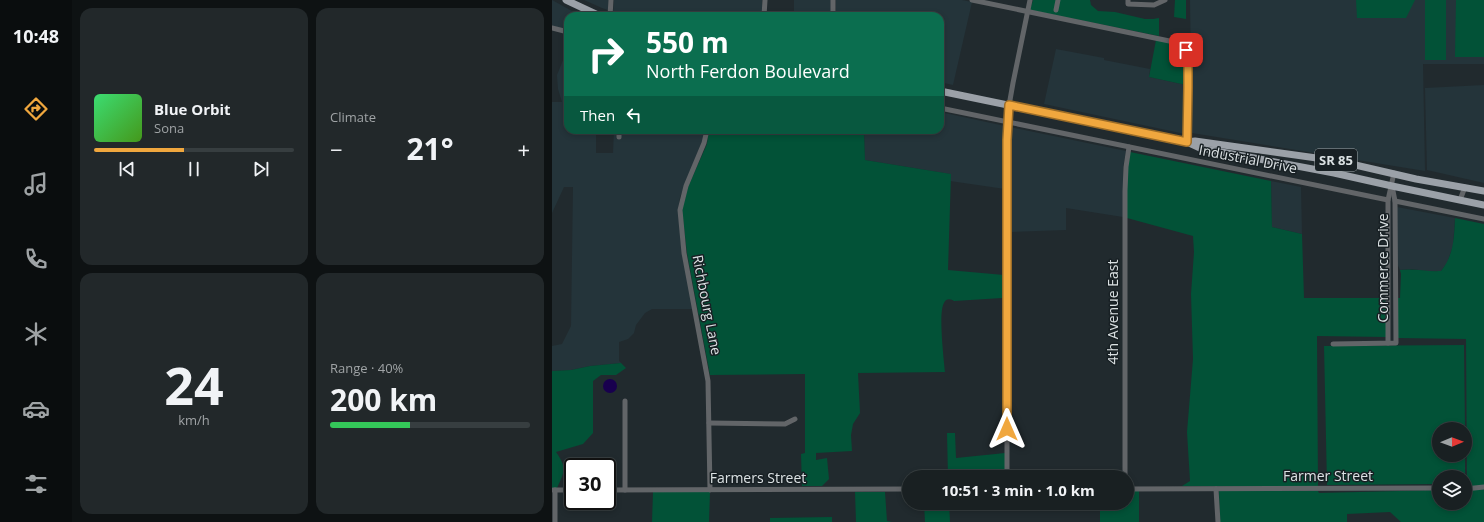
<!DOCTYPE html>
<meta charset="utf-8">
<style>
body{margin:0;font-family:"Open Sans",sans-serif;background:#22282a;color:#f1f3f6;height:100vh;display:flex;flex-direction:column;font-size:15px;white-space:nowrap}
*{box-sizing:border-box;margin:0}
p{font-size:13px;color:#9fa3a5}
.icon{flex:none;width:22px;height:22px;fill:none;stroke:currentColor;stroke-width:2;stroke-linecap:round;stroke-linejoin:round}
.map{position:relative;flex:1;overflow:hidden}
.side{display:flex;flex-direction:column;gap:8px;padding:8px;background:#0e1213;width:480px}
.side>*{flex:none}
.guide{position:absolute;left:12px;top:12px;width:380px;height:122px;border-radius:12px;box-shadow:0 2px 6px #0003,0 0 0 1px #373e40;background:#0b6e4f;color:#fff;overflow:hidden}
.needle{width:26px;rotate:89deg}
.controls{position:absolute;left:880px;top:422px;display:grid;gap:8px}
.controls a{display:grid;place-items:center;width:40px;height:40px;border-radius:50%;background:#192022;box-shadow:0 2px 6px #0003,0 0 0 1px #373e40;font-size:20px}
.speed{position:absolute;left:12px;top:458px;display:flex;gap:8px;font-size:20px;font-weight:700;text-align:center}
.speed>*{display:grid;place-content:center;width:52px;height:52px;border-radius:50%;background:#192022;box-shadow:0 2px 6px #0003,0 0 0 1px #373e40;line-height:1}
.speed .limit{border:2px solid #111;border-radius:6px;background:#fff;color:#111}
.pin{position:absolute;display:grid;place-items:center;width:34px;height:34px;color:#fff;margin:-17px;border-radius:8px;box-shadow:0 2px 6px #0006}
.me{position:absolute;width:44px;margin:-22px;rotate:0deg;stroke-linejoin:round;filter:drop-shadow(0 0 3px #0008)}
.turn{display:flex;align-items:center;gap:14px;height:84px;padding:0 16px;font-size:18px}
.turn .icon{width:52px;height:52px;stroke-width:2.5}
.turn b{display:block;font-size:28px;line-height:34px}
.then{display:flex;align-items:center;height:38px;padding:0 16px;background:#0003;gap:8px;font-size:15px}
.big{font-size:30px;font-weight:700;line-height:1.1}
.side .tile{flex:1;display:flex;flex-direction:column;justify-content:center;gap:6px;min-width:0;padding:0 14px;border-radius:12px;background:#22282a}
.side .dial{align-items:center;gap:0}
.dial b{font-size:52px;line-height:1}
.song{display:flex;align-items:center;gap:12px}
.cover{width:48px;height:48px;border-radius:6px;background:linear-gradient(135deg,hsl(140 70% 55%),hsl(100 70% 35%))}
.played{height:4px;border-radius:2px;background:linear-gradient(90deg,#f0a73e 45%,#373e40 45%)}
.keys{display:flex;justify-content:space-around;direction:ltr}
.heat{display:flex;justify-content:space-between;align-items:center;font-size:22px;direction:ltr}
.charge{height:6px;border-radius:3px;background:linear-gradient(90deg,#34c759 40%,#373e40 0)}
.side .tiles{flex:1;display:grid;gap:8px;grid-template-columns:repeat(2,1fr)}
.trip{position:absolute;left:350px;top:470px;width:232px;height:40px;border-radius:20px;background:#192022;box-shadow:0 2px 6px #0003,0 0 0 1px #373e40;font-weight:700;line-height:40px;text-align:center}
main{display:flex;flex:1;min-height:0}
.dock{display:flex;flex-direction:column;width:72px;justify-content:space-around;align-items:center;background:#0a0d0e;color:#9fa3a5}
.dock .icon{width:28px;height:28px}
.dock .active{color:#f0a73e}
.dock b{font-size:18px;color:#f1f3f6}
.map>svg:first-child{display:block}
.built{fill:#24343a}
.green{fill:#025237}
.water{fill:#18004e}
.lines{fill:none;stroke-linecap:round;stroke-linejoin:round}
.minor{stroke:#626568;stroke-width:5}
.major{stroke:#9ba1a8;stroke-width:7}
.route-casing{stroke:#9c6d28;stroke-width:10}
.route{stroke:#f0a73e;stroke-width:7}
.labels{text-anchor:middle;stroke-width:3;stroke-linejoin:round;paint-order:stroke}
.shield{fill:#182024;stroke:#a0a7aa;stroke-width:1}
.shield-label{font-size:13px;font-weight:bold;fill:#dbe1e3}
.street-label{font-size:14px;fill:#dbe1e3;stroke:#182024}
</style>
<main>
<nav class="dock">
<b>10:48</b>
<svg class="icon active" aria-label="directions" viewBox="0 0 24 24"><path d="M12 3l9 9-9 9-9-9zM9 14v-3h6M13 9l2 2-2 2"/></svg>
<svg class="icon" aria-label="music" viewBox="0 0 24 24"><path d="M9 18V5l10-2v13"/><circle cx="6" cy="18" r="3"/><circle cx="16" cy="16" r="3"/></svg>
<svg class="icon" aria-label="phone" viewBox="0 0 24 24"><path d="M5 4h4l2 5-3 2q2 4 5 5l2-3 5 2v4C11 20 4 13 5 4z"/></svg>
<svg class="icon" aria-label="climate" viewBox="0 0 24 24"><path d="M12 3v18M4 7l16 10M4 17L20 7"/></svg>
<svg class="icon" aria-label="car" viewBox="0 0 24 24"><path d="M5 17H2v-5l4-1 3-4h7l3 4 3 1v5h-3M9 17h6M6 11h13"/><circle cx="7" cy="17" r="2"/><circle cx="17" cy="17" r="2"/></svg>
<svg class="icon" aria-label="filters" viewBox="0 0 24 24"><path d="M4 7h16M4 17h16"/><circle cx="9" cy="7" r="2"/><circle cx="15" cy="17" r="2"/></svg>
</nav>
<section class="side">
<div class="tiles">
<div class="tile">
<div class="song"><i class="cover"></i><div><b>Blue Orbit</b><p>Sona</p></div></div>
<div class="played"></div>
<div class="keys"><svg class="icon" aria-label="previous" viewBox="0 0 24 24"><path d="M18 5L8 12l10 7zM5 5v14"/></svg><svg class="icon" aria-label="pause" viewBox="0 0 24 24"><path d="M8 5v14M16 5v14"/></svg><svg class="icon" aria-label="next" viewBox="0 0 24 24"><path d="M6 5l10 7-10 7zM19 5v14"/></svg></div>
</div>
<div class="tile"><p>Climate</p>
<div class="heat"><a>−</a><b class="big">21°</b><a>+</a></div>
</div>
<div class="tile dial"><b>24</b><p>km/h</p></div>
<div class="tile"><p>Range · 40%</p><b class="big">200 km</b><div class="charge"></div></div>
</div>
</section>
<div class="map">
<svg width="932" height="522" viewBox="0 0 932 522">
<rect width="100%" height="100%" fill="#212a2e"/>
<g class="built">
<polygon points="0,0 29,16 16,16 16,30 0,26"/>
<polygon points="32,0 57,0 56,10 50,8"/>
<polygon points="62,0 210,0 210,16 74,16 61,12"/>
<rect x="242" y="0" width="37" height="16"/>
<polygon points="284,0 410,0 420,2 401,85 388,82 388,16 284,16"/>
<polygon points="638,0 932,0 932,64 871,64 873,171 640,133"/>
<polygon points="16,48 16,130 44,130 44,153 61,153 62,130 64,130 65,139 69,139 69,130 152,130 151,139 128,197 126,210 130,254 141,309 100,309 93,313 84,325 82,333 76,339 67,342 67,361 69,363 38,366 19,370 0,371 0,346 10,344 19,326 21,187 12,187 0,213 0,102 10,102 6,89 5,75"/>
<polygon points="504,49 552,58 552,60 598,69 597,77 634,85 633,134 492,104"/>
<polygon points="932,85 932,183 875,170 873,88"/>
<polygon points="388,112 453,126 453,189 398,181 398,174 313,160 312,130 388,130"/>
<polygon points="458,127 574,151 571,168 571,217 514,208 514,230 459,232"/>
<polygon points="719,181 749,187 750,234 720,227"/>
<polygon points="845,207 903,218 901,246 895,263 889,271 880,272 860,269 848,270 845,263"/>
</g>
<g class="green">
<polygon points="481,0 538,0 539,5 546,11 563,12 593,19 601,19 607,18 607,36 478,10"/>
<polygon points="623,0 634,0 634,19 622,17"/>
<polygon points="804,0 863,0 854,18 805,18"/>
<rect x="873" y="0" width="21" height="60"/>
<polygon points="904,0 932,0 932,57 903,57"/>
<path d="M604,40C616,42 629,42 633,54L634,85L597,77Z"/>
<path d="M157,130H312L313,160L399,174L396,270L452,275L450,298L402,301C399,299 394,298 392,303C386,312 392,360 393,372L306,373L308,413L301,424L299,435L300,451L264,453V460L275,458L277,479L270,486H250L249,454L253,453V374L158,375L135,253L130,210L136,187L155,144Z"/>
<polygon points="578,152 719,181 720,227 750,234 752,298 834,298 834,337 765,336 766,487 630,486 638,481 635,432 641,359 639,294 642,252 641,236 575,218 575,175"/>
<path d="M903,218L932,224V485L913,487L915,484L914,339L846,338V298H848L849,274L848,270C862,268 875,272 889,271C902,255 902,237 903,218Z"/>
<polygon points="912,345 913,429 887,429 887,455 913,455 913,484 913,477 887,477 887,484 775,485 772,346"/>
<path d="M69,363L74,368L64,375H49L41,381V433L31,444L4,452C15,468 13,471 5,488H0V371L19,370L38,366Z"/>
<polygon points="395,433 403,433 404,458 453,453 453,477 396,477"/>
<polygon points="932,489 932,522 849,522 838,512 795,514 795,522 668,522 667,491 766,491 767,493 887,490 887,503 913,503 913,491"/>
<polygon points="575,491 587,491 587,522 548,522 548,503 575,503"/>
<polygon points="101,492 158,492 157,522 100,522"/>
<polygon points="303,492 333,492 335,521 340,522 304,522"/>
<polygon points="372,503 397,503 398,522 373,522"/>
<polygon points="280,517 280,522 218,522 218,518"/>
</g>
<circle class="water" cx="58" cy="386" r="7"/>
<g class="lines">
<g class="minor">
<polyline points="420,0 627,43 632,47 636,54 636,87 635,142"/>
<polyline points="576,0 576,4 602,5 613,0"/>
<polyline points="504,10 506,0"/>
<polyline points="58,16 59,0"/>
<polyline points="212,16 213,0"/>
<polyline points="281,16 281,0"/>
<polyline points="0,28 16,32"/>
<polyline points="388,108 836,200"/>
<polyline points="67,130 67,137"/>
<polyline points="155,130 152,143 134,186 128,210 132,253 156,381 158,490"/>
<polyline points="782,173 786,161"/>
<polyline points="908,200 913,187"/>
<polyline points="843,201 932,219"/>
<polyline points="836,343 836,200 842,173"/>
<polyline points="781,344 844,343 843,201 840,186"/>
<polyline points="157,423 233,424 243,419"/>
<polyline points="455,477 455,117 461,83 478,0"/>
<polyline points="573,477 573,191 574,167 577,147"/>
<polyline points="575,489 887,488"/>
<polyline points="664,489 666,522"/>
<polyline points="913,489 932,487"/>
<polyline points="1,490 21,490"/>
<polyline points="3,490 3,522"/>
<polyline points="55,490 357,489"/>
<polyline points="73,490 73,401"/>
</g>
<g class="major">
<polyline points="14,0 48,16"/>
<polyline points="388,91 621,139 635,142 648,148 782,173 840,186 932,205"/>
<polyline points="635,142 643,141 786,161 864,179 932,191"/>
</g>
</g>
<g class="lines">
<g class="route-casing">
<polyline id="route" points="455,429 455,140 457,105 635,142 636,87 636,54 634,50"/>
</g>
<use href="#route" class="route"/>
</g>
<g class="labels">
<rect class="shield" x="763" y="149" width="42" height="22" rx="3"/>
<g class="shield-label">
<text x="784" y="165">SR 85</text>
</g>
<g class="street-label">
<text transform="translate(696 159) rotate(11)" y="5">Industrial Drive</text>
<text transform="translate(831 268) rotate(-90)" y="5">Commerce Drive</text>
<text transform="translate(155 305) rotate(79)" y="5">Richbourg Lane</text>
<text transform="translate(561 312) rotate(-90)" y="5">4th Avenue East</text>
<text x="776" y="481">Farmer Street</text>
<text x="206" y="483">Farmers Street</text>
</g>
</g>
</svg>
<div class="controls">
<a><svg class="needle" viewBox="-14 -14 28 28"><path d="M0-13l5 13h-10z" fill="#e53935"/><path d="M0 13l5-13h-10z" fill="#9fa3a5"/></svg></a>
<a><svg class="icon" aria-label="layers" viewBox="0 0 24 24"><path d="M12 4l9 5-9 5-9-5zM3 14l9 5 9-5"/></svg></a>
</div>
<div class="speed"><div class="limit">30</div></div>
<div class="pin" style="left:634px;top:50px;background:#d93025"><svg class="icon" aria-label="arrive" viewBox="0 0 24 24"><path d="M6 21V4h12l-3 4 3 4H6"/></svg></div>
<svg class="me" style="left:455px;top:429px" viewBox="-20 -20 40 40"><path d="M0-17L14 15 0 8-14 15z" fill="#f0a73e" stroke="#fff" stroke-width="4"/></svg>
<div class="trip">10:51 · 3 min · 1.0 km</div>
<div class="guide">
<div class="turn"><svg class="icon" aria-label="right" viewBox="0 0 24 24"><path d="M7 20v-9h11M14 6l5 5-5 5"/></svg><div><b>550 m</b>North Ferdon Boulevard</div></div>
<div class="then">Then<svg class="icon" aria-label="left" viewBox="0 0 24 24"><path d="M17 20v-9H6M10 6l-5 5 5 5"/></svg></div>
</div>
</div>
</main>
